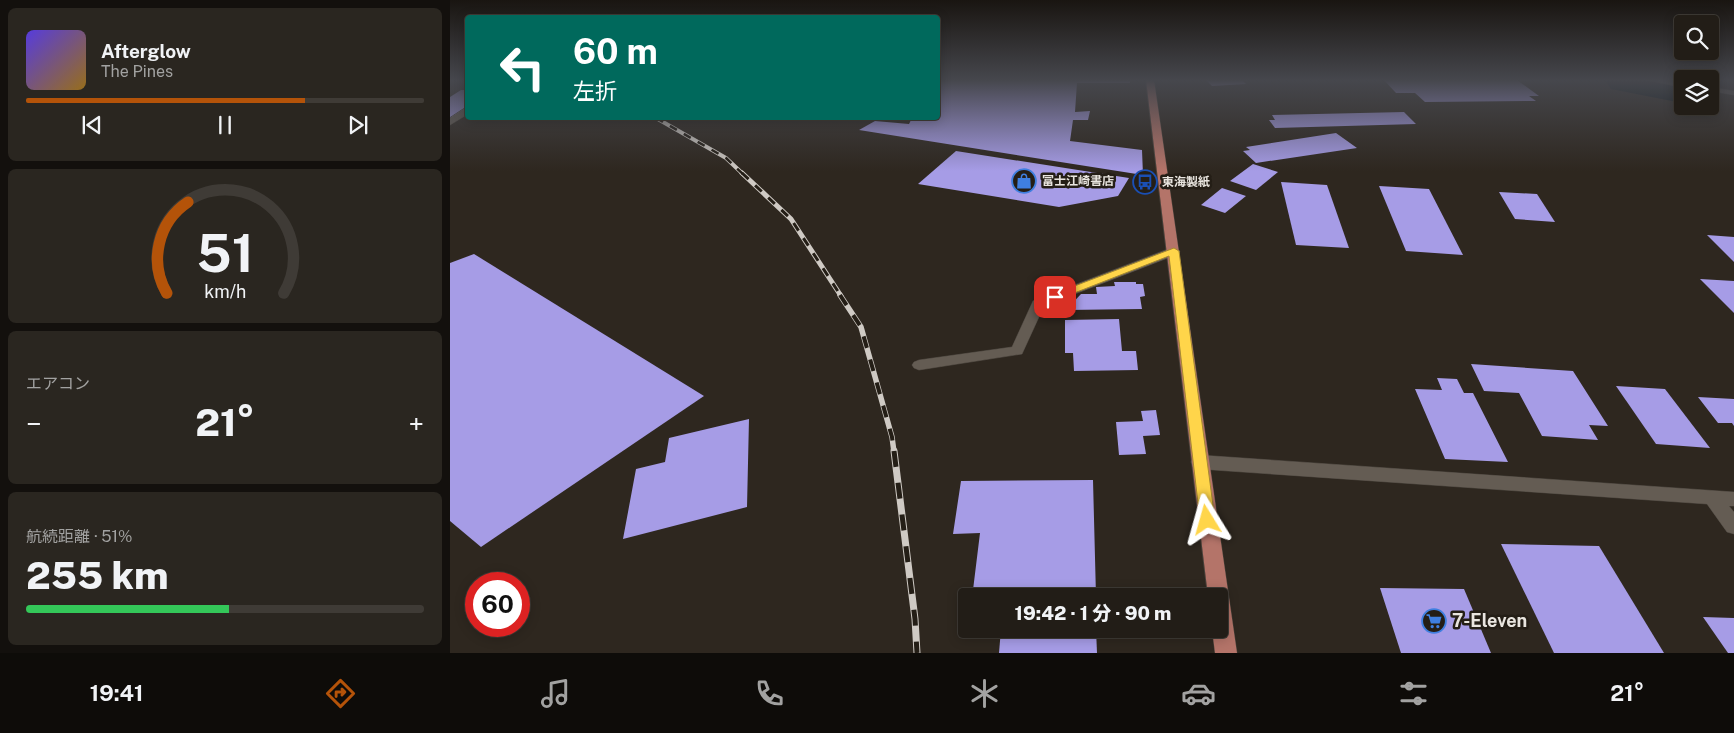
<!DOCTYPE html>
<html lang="ja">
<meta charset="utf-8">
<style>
body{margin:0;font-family:"Public Sans","Noto Sans JP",sans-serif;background:#2a2620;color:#f1f3f6;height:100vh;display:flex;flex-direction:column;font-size:19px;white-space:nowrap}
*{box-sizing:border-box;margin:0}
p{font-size:16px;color:#a2a2a1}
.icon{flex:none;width:28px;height:28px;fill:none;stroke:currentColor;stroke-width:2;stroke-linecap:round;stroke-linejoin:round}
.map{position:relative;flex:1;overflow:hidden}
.sheet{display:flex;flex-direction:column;gap:8px;padding:8px;background:#13100d;width:450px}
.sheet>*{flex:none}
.hud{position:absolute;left:15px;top:15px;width:475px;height:105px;border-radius:5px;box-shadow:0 2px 12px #0003,0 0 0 1px #3f3b36;background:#00695c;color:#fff;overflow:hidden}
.tools{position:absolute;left:1224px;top:15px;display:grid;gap:10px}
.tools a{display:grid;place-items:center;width:45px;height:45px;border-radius:5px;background:#221d17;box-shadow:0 2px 12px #0003,0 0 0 1px #3f3b36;font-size:25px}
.speed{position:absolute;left:15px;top:572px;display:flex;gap:10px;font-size:25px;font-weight:700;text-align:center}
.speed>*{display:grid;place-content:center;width:65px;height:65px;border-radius:50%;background:#221d17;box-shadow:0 2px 12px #0003,0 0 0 1px #3f3b36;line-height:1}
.speed .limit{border:8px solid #d22;background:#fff;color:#111}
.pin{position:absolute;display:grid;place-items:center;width:42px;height:42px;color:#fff;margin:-21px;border-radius:10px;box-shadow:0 2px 8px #0006}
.me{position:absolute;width:55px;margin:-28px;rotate:352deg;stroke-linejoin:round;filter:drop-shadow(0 0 4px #0008)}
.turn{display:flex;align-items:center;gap:18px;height:105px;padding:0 25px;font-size:22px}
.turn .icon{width:65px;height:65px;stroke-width:2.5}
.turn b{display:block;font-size:35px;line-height:42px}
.big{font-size:38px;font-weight:800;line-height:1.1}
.sheet .card{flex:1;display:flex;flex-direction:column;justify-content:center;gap:8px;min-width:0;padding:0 18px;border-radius:8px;background:#2a2620}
.sheet .dial{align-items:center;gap:0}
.dial svg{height:130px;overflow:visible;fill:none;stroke:#3f3b36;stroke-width:7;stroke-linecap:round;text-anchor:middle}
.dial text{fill:#f1f3f6;stroke:none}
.song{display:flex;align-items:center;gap:15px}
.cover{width:60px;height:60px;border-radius:8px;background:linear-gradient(135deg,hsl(250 70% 55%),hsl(40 70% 35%))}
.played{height:5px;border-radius:2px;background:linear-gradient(90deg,#b45309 70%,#3f3b36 70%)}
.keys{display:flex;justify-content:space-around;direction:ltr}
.heat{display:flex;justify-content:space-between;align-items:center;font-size:28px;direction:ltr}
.charge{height:8px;border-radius:4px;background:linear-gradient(90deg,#34c759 51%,#3f3b36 0)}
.trip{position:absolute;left:508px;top:588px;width:270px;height:50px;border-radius:5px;background:#221d17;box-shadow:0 2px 12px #0003,0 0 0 1px #3f3b36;font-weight:800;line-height:50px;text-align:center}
.dock{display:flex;height:80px;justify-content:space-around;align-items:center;background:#0e0c09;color:#a2a2a1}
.dock .icon{width:35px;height:35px}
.dock .on{color:#b45309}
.dock b{font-size:22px;color:#f1f3f6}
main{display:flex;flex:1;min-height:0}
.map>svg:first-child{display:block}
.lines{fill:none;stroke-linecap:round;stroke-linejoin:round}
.river{fill:#051316;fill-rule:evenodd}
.building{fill:#a69ce6}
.minor-casing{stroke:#49433c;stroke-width:1}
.primary-casing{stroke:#49433c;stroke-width:1}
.minor{fill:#645c53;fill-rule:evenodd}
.primary{fill:#b47469;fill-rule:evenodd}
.rail-far3-casing{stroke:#cfcac4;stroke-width:4}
.rail-far2-casing{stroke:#cfcac4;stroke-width:5}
.rail-far1-casing{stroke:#cfcac4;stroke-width:5.5}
.rail-casing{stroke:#cfcac4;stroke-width:7}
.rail-far3{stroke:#241e16;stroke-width:2.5;stroke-dasharray:8;stroke-linecap:butt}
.rail-far2{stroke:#241e16;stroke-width:3;stroke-dasharray:9;stroke-linecap:butt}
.rail-far1{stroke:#241e16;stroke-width:4;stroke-dasharray:12;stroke-linecap:butt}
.rail{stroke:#241e16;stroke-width:5;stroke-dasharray:16;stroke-linecap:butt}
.route{fill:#ffd54a;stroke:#a68a30}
.labels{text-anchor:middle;stroke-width:5;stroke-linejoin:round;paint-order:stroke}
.far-poi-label{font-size:12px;font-weight:bold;fill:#e9e5df;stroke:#241e16;text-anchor:start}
.near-poi-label{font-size:18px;font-weight:bold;fill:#e9e5df;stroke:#241e16;text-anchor:start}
</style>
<main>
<section class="sheet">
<div class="card">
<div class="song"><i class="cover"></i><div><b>Afterglow</b><p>The Pines</p></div></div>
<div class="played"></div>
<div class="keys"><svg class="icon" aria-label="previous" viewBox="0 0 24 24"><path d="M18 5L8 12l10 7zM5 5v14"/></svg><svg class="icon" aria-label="pause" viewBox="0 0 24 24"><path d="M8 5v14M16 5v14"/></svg><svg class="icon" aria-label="next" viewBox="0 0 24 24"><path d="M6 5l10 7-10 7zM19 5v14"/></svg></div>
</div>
<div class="card dial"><svg viewBox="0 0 100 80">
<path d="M14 69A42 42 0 1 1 86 69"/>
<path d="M14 69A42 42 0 0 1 27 13" stroke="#b45309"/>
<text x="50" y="56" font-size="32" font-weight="700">51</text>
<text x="50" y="72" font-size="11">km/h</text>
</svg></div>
<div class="card"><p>エアコン</p>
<div class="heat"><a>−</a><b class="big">21°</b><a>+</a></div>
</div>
<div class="card"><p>航続距離 · 51%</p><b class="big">255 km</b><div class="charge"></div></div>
</section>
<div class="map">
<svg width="1284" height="653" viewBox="0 0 1284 653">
<rect width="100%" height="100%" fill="#2e271f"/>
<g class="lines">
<polygon class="river" points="1155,80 1232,80 1232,103 1161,89"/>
</g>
<g class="building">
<polygon points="488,80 680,80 680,83 627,83 625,112 640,111 638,120 623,120 620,141 692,150 693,175 409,130 425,121 459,124 462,118 488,118"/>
<polygon points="756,80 792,80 796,84 762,86"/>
<polygon points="934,80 1067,80 1089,96 1079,96 1086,101 975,102 965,93 946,93"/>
<polygon points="11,90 18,90 18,107 0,119 0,97"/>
<polygon points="954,112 966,124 825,128 819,120 825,120 822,115"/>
<polygon points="886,133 907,148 806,163 793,151 800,150 796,147"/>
<polygon points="506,151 679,178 668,196 609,207 468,184"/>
<polygon points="803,164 828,172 806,190 780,181"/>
<polygon points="831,182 877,185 899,248 846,245"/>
<polygon points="929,186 979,189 1013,255 956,251"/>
<polygon points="772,188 796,196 775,213 751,205"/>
<polygon points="1049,192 1087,194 1105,222 1065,219"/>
<polygon points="1257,235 1284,237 1284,262"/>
<polygon points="24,254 254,396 31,547 0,521 0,263"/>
<polygon points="1250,279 1284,281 1284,313"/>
<polygon points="664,282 686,282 686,284 693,284 695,296 690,297 692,309 616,310 631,294 647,294 646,287 665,286"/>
<polygon points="669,319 672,351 686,351 688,370 624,371 623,353 615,353 615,320"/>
<polygon points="1021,364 1123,371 1158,426 1139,425 1148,440 1092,436 1069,393 1034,391"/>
<polygon points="987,378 1007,379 1014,393 1023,393 1058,462 995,459 965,389 992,390"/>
<polygon points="1166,386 1215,389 1260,448 1206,444"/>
<polygon points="1248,397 1284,399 1284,426 1282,423 1268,423"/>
<polygon points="706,410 710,435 693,436 696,454 669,455 666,422 693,421 691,411"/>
<polygon points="299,419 297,507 173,539 186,469 215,462 219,438"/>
<polygon points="643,480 646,596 554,596 555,589 523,590 530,533 503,534 511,481"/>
<polygon points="1051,544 1149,546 1214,653 1104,653"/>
<polygon points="930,588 1014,589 1041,653 951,653"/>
<polygon points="1253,617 1284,618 1284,653 1278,653"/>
<polygon points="551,629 646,629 647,653 549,653"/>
</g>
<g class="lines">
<g class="minor-casing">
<g id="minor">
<polygon points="1198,80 1214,80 1232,83 1232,87"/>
<polygon points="1260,87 1284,91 1284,95 1260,91"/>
<polygon points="15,108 18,108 18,114 0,125 0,118"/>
<polygon points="724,247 730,251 728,254 594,306 572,354 469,370 464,368 462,365 464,362 469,360 562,347 583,301"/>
<polygon points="749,455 1284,492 1284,506 1279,506 1284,512 1284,534 1277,532 1257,504 749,469 743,467 741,462 743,457"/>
</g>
</g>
<g class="primary-casing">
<polygon id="primary" points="696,80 704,80 787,653 765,653 762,629 769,629 769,596 758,596"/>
</g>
<use href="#minor" class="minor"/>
<use href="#primary" class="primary"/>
<g class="rail-far3-casing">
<polyline id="rail-far3" points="206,118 276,158 294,175"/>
</g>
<g class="rail-far2-casing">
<polyline id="rail-far2" points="292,173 341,219 391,296"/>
</g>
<g class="rail-far1-casing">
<polyline id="rail-far1" points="390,295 411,327 442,437 444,452"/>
</g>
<g class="rail-casing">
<polyline id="rail" points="444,451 465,619 467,653"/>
</g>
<use href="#rail-far3" class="rail-far3"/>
<use href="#rail-far2" class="rail-far2"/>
<use href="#rail-far1" class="rail-far1"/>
<use href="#rail" class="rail"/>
</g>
<linearGradient id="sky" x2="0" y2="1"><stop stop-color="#191511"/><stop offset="0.47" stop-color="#46474d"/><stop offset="1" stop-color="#46474d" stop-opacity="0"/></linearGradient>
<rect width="1284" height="171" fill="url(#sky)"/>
<polygon class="route" points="724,248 729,251 765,520 762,524 757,526 752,524 750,520 719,256 609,299 605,300 600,297 601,295"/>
<defs>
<g id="shop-ring" transform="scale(1.25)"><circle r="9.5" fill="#241e16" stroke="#3f7fe0" stroke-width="1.5"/><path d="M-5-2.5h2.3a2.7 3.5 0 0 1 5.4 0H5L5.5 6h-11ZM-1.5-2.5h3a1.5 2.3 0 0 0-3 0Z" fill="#3f7fe0"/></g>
<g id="bus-ring" transform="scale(1.25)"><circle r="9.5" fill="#241e16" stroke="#1a4fb4" stroke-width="1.5"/><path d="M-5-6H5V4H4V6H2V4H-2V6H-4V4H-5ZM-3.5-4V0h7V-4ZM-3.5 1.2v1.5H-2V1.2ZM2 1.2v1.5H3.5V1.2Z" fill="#1a4fb4"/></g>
<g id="supermarket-ring" transform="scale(1.25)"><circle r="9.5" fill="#241e16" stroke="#3f7fe0" stroke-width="1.5"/><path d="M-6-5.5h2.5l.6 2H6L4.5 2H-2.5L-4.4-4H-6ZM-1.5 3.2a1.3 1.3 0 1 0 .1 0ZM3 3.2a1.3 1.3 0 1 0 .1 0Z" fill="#3f7fe0"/></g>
</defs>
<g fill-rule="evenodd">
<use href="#shop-ring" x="574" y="181"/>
<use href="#bus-ring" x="695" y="182"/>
<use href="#supermarket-ring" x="984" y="621"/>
</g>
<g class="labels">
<g class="far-poi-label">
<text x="592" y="185">富士江崎書店</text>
<text x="712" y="186">東海製紙</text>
</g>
<g class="near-poi-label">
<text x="1002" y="627">7-Eleven</text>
</g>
</g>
</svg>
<div class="tools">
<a><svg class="icon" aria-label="search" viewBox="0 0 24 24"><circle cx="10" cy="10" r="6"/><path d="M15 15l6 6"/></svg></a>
<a><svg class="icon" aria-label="layers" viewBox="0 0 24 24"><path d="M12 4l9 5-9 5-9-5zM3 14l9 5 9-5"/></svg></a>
</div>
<div class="speed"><div class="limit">60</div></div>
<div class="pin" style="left:605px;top:297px;background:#d93025"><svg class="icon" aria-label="arrive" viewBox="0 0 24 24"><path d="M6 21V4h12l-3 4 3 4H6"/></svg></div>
<svg class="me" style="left:757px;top:520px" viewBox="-20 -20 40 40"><path d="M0-17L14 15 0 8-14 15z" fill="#ffd54a" stroke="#fff" stroke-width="4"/></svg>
<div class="trip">19:42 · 1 分 · 90 m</div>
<div class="hud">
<div class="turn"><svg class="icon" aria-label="left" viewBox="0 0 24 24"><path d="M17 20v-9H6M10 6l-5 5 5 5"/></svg><div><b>60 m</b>左折</div></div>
</div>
</div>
</main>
<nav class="dock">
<b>19:41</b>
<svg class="icon on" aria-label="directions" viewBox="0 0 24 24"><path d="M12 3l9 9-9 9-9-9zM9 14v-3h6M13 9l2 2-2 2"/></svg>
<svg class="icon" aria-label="music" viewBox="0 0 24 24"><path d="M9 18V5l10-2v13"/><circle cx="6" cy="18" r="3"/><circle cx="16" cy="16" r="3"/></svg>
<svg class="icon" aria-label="phone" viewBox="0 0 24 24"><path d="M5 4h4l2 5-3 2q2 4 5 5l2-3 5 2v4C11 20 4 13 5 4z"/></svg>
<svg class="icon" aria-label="climate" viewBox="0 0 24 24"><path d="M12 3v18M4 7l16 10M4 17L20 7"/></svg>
<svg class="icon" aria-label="car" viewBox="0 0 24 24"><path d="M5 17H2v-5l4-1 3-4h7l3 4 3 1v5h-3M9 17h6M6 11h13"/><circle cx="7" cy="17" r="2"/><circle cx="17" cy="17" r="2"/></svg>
<svg class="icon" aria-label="filters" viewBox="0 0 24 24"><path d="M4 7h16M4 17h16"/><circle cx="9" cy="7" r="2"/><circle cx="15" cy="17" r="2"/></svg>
<b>21°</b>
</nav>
